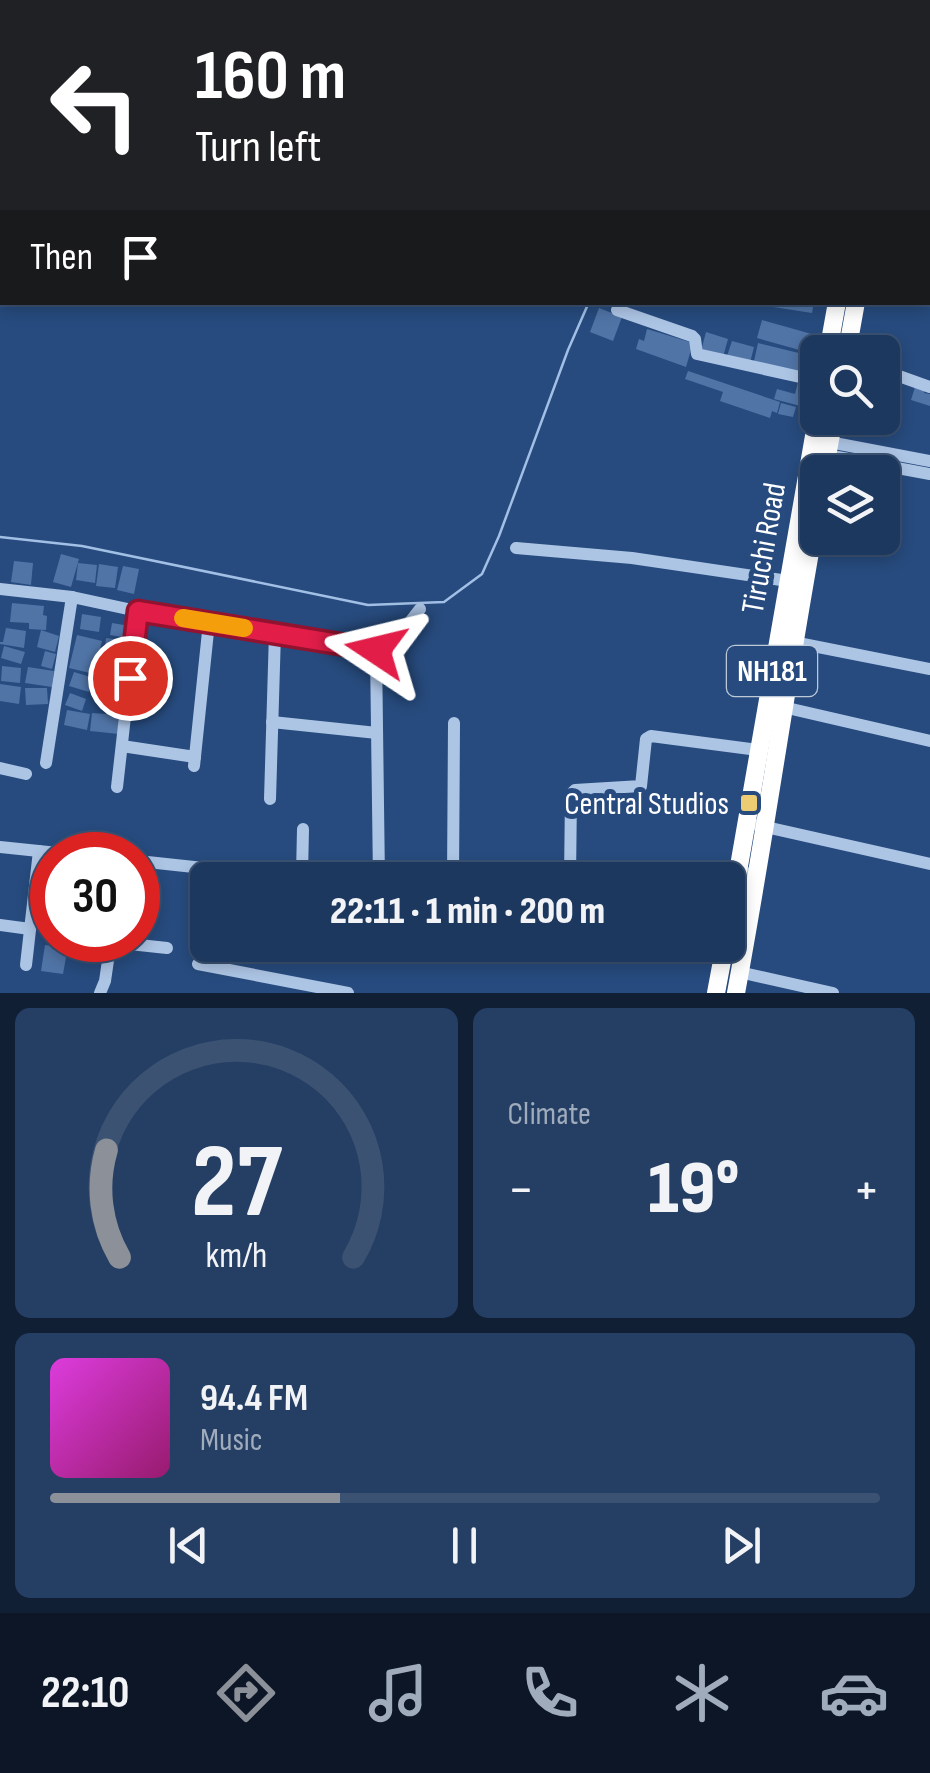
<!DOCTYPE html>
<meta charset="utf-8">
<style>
body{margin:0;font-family:"Sofia Sans Condensed",sans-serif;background:#253f64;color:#f1f3f6;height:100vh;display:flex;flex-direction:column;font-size:38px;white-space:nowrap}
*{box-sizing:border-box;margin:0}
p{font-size:32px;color:#a0acbc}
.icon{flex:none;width:55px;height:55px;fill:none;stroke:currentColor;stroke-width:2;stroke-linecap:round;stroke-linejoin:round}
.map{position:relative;height:993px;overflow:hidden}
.sheet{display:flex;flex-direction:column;gap:15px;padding:15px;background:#101f34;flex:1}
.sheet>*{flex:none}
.top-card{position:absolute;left:0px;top:0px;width:930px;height:305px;box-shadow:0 5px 15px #0003,0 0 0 2px #3b5273;background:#202124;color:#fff;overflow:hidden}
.tools{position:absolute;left:800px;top:335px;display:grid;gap:20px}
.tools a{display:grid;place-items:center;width:100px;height:100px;border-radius:15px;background:#1d385e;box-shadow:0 5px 15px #0003,0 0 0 2px #3b5273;font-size:50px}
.speed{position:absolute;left:30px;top:832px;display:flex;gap:20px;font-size:50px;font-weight:700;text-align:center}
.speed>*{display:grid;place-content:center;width:130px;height:130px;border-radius:50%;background:#1d385e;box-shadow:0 5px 15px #0003,0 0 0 2px #3b5273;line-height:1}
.speed .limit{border:15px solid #d22;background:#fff;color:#111}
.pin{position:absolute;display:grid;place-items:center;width:85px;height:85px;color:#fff;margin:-42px;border:5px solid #fff;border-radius:50%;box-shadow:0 2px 10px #0007}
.me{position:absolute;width:110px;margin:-55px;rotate:280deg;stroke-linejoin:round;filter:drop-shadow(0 0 8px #0008)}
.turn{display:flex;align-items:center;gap:35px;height:210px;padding:0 30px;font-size:45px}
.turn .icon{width:130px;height:130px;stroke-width:2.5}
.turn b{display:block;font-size:70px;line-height:85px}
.then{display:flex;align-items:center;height:95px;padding:0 30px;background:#0003;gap:20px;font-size:38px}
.big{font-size:75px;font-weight:800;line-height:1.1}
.sheet .card{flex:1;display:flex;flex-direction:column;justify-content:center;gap:15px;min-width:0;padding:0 35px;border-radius:15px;background:#253f64}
.sheet .dial{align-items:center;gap:0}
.dial svg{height:260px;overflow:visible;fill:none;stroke:#3b5273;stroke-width:7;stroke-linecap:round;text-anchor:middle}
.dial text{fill:#f1f3f6;stroke:none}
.song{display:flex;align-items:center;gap:30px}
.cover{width:120px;height:120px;border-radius:15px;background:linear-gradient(135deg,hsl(300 70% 55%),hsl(320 70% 35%))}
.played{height:10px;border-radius:5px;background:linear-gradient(90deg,#8c9099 35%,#3b5273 35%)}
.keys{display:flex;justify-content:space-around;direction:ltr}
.heat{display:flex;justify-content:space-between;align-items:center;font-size:55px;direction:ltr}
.sheet .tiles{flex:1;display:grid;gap:15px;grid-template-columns:1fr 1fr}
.card:last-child{grid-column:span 2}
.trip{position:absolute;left:190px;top:862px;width:555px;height:100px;border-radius:15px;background:#1d385e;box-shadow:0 5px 15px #0003,0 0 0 2px #3b5273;font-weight:800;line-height:100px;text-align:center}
.dock{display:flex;height:160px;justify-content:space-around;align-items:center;background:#0c1626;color:#a0acbc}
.dock .icon{width:70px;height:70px}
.dock .active{color:#8c9099}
.dock b{font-size:45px;color:#f1f3f6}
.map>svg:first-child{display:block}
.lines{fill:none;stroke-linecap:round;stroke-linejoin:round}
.stream{stroke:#a2bfe5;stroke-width:2.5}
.building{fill:#5074a6}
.minor{stroke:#adc5e5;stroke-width:12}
.highway{stroke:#fff;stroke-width:18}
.route-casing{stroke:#92132f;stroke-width:25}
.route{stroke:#e11d48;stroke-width:18}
.slow{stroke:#f59e0b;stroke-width:18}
.poi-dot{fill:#edcd73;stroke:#274b7e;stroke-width:4}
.labels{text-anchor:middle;stroke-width:10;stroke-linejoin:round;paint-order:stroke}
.shield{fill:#274b7e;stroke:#bec9d8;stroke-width:2.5}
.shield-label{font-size:30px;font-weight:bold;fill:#fff}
.street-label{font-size:32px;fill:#fff;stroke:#274b7e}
.poi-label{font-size:32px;fill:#fff;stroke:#274b7e;text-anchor:end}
</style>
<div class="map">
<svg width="930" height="993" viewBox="0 0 930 993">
<rect width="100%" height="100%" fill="#274b7e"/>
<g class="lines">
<g class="stream">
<polyline points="771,2 773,0"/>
<polyline points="0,537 82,546 368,605 444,602 482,574 499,536 568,350 589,302"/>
</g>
</g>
<g class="building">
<polygon points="761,302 814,302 812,313 761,305"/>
<polygon points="599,308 622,317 613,341 590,332"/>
<polygon points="762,320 815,335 810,353 757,338"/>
<polygon points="647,329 693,343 686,367 636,349 639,339 644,341"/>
<polygon points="706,332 728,339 723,357 701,351"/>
<polygon points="732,341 754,347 750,363 727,356"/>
<polygon points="758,343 811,356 807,375 754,361"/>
<polygon points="688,371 780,402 777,413 772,411 770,418 720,401 723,392 685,379"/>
<polygon points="798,382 810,385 804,407 774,399 777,389 795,394"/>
<polygon points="915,387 925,390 924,393 930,394 930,406 911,400"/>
<polygon points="781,403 796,407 793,417 778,414"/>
<polygon points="61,554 79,559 71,587 53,582"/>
<polygon points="14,561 33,563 31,585 11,582"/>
<polygon points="78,563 97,565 95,583 76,580"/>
<polygon points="99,564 118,567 115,588 96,586"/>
<polygon points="123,566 139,569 134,594 117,590"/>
<polygon points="12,603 44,606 43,615 47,616 46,630 29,629 29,623 10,622"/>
<polygon points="82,614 101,617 99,632 80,629"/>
<polygon points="112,623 130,626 127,638 110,635"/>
<polygon points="6,628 26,631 24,648 0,644 0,642 3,642"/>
<polygon points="41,630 59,636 55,652 37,647"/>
<polygon points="77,635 102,641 94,674 69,668"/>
<polygon points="106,638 129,641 127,657 104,654"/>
<polygon points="4,646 25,652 21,664 1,658"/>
<polygon points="45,651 56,654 52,669 41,666"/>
<polygon points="104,655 127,664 121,679 98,670"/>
<polygon points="2,666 21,668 20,683 1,681"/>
<polygon points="28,667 54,671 52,687 25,683"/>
<polygon points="74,672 94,678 89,692 69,686"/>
<polygon points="0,684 21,687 19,704 0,701"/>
<polygon points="25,688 47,688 48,704 26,705"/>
<polygon points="70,693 86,699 82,711 65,705"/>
<polygon points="67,710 90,714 87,730 64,725"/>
<polygon points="92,713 120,715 119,734 90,731"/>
<polygon points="54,944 68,946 63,974 41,971 45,945 53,946"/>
</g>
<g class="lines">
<g class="minor">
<polyline points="422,0 431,2"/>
<polyline points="351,2 353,0"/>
<polyline points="0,39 2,39"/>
<polyline points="928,284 930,285"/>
<polyline points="617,310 692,336 695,339 697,354 818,381"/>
<polyline points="882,370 930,387"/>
<polyline points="829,442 930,461"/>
<polyline points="827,455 930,474"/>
<polyline points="516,548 632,558 788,581"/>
<polyline points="0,589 72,597 137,611 376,651 379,880"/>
<polyline points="793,642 930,669"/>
<polyline points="376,651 396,640 420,609"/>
<polyline points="783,707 930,741"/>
<polyline points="272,722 377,733"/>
<polyline points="122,746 195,757"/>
<polyline points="46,763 72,597"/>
<polyline points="194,766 209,622"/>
<polyline points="0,768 26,774"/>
<polyline points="117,787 137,611"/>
<polyline points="270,799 275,633"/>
<polyline points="757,825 930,864"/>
<polyline points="0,847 77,855"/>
<polyline points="138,861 222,870 384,880"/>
<polyline points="302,875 303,829"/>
<polyline points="453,880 454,723"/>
<polyline points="570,880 571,794 575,790 641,786 646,739 651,736 758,750"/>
<polyline points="638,880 738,872 758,875"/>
<polyline points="0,925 30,929"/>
<polyline points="111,942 167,948"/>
<polyline points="198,964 348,993"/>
<polyline points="26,965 39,851"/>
<polyline points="739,972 833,993"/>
<polyline points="100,993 105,981 111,940"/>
</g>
<g class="highway">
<polyline points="897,2 898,0"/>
<polyline points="917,2 918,0"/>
<polyline points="828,352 837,302"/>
<polyline points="847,352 856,302"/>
<polyline points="824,472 834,418"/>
<polyline points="728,929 818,413"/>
<polyline points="716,993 725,945"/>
<path d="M736,993C766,832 788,669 818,508"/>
</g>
</g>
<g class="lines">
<g class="route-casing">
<polyline id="route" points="130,678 138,611 376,650"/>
</g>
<use href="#route" class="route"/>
<polyline class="slow" points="183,618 244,628"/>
</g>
<rect class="poi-dot" x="739" y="793" width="20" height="20" rx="5"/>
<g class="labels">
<rect class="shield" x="727" y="646" width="90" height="50" rx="8"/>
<g class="shield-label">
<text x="772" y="681">NH181</text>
</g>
<g class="street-label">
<text transform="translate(763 548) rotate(-80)" y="11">Tiruchi Road</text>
</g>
<g class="poi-label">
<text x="729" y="814">Central Studios</text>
</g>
</g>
</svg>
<div class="tools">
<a><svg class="icon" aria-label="search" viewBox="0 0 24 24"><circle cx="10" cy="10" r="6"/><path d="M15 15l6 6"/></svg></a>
<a><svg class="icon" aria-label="layers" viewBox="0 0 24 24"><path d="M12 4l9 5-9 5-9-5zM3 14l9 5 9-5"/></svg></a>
</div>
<div class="speed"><div class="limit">30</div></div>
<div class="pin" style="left:130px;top:678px;background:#d93025"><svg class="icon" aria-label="arrive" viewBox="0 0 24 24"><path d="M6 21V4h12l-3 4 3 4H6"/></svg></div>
<svg class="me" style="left:376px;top:650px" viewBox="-20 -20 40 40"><path d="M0-17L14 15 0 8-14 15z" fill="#e11d48" stroke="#fff" stroke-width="4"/></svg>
<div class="trip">22:11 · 1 min · 200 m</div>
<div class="top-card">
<div class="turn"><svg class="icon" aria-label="left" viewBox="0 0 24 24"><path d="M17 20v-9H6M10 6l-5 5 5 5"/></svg><div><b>160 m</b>Turn left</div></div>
<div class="then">Then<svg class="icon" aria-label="arrive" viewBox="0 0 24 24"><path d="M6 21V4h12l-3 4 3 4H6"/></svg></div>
</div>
</div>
<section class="sheet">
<div class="tiles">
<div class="card dial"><svg viewBox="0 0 100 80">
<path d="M14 69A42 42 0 1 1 86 69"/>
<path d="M14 69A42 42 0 0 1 10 36" stroke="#8c9099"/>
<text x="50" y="56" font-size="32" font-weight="700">27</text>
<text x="50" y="72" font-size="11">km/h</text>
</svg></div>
<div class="card"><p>Climate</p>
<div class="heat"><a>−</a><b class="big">19°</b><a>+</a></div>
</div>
<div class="card">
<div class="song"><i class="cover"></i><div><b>94.4 FM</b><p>Music</p></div></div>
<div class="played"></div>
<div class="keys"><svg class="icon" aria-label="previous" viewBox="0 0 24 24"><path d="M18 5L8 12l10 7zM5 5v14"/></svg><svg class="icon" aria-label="pause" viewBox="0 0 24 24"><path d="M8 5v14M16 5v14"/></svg><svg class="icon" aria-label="next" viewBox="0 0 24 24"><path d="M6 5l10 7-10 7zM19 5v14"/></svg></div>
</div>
</div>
</section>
<nav class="dock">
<b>22:10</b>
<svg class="icon active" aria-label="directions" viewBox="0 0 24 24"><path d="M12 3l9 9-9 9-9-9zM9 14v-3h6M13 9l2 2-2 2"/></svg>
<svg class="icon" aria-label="music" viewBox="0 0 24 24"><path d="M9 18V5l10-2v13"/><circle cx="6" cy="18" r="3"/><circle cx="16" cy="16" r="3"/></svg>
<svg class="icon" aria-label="phone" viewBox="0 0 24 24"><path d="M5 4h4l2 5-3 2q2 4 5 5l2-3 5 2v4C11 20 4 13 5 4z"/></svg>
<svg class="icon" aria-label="climate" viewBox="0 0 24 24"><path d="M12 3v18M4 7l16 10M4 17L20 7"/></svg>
<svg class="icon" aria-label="car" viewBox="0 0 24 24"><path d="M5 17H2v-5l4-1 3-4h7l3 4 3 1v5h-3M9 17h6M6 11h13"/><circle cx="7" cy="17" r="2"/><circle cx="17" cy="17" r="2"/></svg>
</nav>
